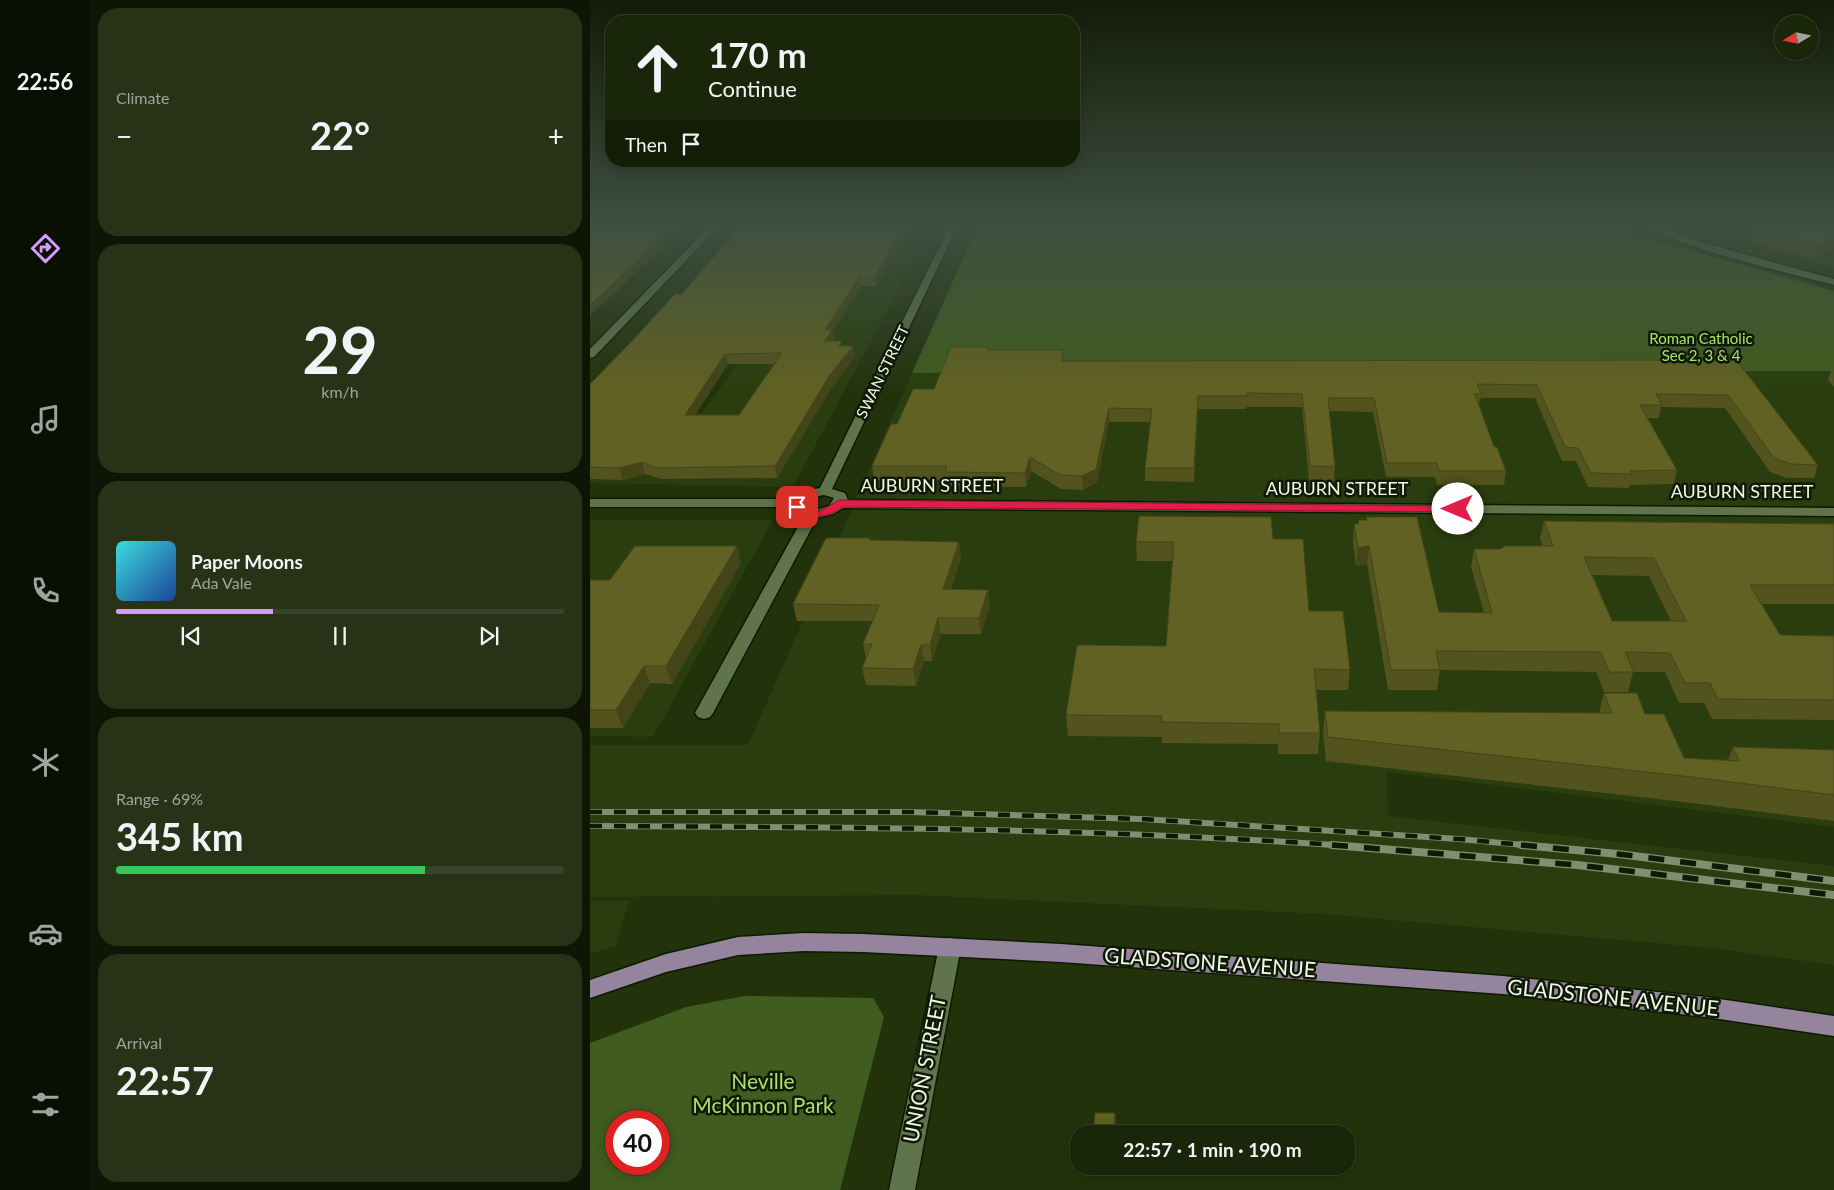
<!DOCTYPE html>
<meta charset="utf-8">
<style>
body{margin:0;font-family:Lato,sans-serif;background:#273217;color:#f1f3f6;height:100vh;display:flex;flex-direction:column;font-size:19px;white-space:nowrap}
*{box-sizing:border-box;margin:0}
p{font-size:16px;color:#9fa59c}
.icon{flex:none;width:28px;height:28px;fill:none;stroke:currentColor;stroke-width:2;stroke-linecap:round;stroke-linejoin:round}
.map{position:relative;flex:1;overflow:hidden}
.drawer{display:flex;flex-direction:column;gap:8px;padding:8px;background:#0e1505;width:500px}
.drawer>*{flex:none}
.banner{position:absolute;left:15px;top:15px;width:475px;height:152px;border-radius:20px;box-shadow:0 2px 12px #0003,0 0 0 1px #38432a;background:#1a2609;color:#f1f3f6;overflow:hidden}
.needle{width:32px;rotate:260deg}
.controls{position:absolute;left:1184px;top:15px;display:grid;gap:10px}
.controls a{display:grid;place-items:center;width:45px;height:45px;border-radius:50%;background:#1a2609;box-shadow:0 2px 12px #0003,0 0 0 1px #38432a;font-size:25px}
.speed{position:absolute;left:15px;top:1110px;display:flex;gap:10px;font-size:25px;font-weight:700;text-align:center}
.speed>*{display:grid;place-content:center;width:65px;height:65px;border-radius:50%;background:#1a2609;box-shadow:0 2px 12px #0003,0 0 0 1px #38432a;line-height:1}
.speed .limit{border:8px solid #d22;background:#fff;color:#111}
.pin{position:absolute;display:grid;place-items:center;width:42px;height:42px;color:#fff;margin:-21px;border-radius:10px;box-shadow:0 2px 8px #0006}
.me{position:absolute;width:55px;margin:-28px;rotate:270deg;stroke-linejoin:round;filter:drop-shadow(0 0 4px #0008)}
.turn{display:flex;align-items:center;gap:18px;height:105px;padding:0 20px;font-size:22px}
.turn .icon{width:65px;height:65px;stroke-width:2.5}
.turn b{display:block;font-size:35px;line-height:42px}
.then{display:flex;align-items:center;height:48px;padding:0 20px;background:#0003;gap:10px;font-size:19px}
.big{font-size:38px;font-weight:700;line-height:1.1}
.drawer .tile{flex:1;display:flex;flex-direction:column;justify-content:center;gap:8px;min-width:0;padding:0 18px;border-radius:20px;background:#273217}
.drawer .dial{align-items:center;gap:0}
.dial b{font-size:65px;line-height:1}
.song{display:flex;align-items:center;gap:15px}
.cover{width:60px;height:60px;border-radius:8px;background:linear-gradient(135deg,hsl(180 70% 55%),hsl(220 70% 35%))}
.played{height:5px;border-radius:2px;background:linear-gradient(90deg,#d49cfc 35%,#38432a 35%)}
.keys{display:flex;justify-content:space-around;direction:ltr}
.heat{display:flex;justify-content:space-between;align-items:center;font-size:28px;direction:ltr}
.charge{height:8px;border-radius:4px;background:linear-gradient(90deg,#34c759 69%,#38432a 0)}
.trip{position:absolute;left:480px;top:1125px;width:285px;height:50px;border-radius:20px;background:#1a2609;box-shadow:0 2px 12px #0003,0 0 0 1px #38432a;font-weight:700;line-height:50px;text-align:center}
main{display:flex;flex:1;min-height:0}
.dock{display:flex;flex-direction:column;width:90px;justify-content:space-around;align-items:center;background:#0a0f04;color:#9fa59c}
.dock .icon{width:35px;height:35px}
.dock .on{color:#d49cfc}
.dock b{font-size:22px;color:#f1f3f6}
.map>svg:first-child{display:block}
.built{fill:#293d0e}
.green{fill:#405c1e;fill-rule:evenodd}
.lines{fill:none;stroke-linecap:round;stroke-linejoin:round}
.minor-casing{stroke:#0d1900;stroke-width:3}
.major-casing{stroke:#0d1900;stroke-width:3}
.minor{fill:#60744b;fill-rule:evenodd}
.major{fill:#94849d;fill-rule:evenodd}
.rail-far1-casing{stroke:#818f70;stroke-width:6}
.rail-casing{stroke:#818f70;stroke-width:8}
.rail-far1{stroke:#101808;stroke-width:4.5;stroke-dasharray:12;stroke-linecap:butt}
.rail{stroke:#101808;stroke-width:5.5;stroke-dasharray:16;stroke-linecap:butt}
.wall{fill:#53531d;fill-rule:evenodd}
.shaded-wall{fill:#434418}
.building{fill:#606122;stroke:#434418;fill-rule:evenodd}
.route{fill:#e11d48;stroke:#92132f}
.labels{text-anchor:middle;stroke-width:5;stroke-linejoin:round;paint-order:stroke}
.far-park-label{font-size:15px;fill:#a8e362;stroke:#101808}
.far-street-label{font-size:15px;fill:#edf9e3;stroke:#101808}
.street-label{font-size:18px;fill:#edf9e3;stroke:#101808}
.near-street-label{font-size:21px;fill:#edf9e3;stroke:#101808}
.near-park-label{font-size:21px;fill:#a8e362;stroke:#101808}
</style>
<main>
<nav class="dock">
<b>22:56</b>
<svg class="icon on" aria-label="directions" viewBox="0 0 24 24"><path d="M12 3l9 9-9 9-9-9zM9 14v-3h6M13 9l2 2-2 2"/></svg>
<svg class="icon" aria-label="music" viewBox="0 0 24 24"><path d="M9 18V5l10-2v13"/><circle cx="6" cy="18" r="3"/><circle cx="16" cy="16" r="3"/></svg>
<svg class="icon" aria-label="phone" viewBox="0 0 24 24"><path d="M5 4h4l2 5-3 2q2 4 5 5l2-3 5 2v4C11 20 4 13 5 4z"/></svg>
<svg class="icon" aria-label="climate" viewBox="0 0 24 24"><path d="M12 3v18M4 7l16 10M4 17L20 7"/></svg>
<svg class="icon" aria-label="car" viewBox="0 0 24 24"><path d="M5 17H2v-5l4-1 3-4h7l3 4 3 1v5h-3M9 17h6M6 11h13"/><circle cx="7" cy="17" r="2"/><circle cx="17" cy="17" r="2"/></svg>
<svg class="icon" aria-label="filters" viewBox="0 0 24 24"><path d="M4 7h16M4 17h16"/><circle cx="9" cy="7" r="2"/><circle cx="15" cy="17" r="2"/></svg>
</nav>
<section class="drawer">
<div class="tile"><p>Climate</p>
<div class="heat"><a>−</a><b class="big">22°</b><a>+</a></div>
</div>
<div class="tile dial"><b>29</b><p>km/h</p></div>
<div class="tile">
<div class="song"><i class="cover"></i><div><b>Paper Moons</b><p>Ada Vale</p></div></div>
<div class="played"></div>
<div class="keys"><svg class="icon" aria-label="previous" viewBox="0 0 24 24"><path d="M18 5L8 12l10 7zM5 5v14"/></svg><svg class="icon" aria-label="pause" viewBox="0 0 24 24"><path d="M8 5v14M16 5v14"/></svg><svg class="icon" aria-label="next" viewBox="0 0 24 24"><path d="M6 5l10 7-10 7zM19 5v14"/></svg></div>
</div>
<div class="tile"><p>Range · 69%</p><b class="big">345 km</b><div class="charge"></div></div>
<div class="tile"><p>Arrival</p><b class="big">22:57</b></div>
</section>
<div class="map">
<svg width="1244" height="1190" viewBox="0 0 1244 1190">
<rect width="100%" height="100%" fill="#22330c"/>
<g class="built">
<polygon points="247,225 343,225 203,487 0,483 0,413 112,413"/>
<polygon points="1244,226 1244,268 1095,227"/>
<polygon points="1244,371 1244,827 797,772 798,816 1244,866 1244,965 1121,948 735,914 323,895 0,897 0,745 158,745 322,373"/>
<polygon points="0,520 183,520 63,737 0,736"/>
<polygon points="0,901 39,901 26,945 0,954"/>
</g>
<g class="green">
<polygon points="388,225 1036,225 1045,235 1244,291 1244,371 322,373"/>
<path d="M155,996L283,998L294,1017L250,1190H0V1043L96,1007ZM26,1121H69V1164H26Z"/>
</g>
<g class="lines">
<g class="minor-casing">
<g id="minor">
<polygon points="121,225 130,225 4,357 0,358 0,349"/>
<path d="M360,225H368L242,489L255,493L258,500L1244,508V516L253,508L243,514L227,518L123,713L120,717L114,719L108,717L105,713L214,516L203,513L201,507H0V499H203L215,491L230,488ZM234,495L244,498L239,506L226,510L214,508V504L224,497Z"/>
<path d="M1058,225H1068L1110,242L1244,279V285C1212,277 1075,244 1058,225Z"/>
<polygon points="360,938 367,941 371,947 325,1190 299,1190 349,947 353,941"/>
</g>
</g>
<g class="major-casing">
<polygon id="major" points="214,933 273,934 471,944 913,976 1116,997 1244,1016 1244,1036 1116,1017 913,994 471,962 273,952 214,951 148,955 76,972 0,998 0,980 76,954 148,937"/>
</g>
<use href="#minor" class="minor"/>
<use href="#major" class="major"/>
<g class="rail-far1-casing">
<g id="rail-far1">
<polyline points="0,812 320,812 552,819 869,839 944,846"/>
<path d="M0,826C253,827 506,828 759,846"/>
</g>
</g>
<g class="rail-casing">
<g id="rail">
<polyline points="742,845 987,865 1244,895"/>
<polyline points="931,845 1028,854 1244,881"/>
</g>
</g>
<use href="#rail-far1" class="rail-far1"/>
<use href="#rail" class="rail"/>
</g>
<g class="wall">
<path d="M151,225H322L286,286H272L242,332L244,340L243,341L253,346H263L265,356L242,387L187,478L71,479L55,474L33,480L0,479V384L92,294ZM138,364H184L149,415H105Z"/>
<polygon points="1244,225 1244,248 1225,259 1163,243 1166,230"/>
<polygon points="398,350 474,361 1146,360 1228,465 1224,478 1197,478 1180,472 1135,408 1071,407 1069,418 1057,418 1087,470 1084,484 1039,485 1039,488 998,487 986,461 972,461 945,398 890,398 889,405 904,447 916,471 914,485 847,485 845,477 796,477 783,412 739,411 745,467 744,481 719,480 712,407 656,407 656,409 608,409 604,482 555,481 555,468 560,422 519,422 507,482 493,490 471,489 441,471 436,487 357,486 357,480 284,480 282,466 307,424"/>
<polygon points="1241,370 1244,370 1244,387 1238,380"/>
<path d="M776,517L849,612L894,613L881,567L884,549H910L953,546L950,539L954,521L1244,524V604H1171L1190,635L1244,636V720L1122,719L1114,703H1089L1075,672H1043L1038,692H1014L1006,672L850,670L847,690H798L777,564L766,566L763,542L764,524H768V520H776ZM1003,575L1059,576L1081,621H1022Z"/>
<polygon points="281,538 281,540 369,542 371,557 361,589 400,606 391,634 351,634 342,661 334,661 326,686 276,685 272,668 276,658 273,644 283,621 207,621 203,604"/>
<polygon points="683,539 719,611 760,670 758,690 726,690 730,733 728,754 688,754 688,744 572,743 572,737 478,736 476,715 576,646 582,561 547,561 546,542"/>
<polygon points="151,563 82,684 60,683 33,728 0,728 0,580 20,580"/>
<polygon points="1014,693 1055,714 1094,758 1138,760 1143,747 1244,750 1244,821 1094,802 736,761 733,734 735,711 1009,713"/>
</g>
<g class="shaded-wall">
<polygon points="85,225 94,225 30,288 0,315 0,305"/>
<polygon points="315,225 322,225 286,286 285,276"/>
<polygon points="1244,238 1244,248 1225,259 1229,247"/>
<polygon points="270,276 272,286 242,332 244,340 237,351 235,341 235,330"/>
<polygon points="263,346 265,356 242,387 187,478 185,466 239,376"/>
<polygon points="135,354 138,364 98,426 95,415"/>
<polygon points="608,396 608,409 604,482 604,468"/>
<polygon points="519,408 519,422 507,482 493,490 492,476"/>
<polygon points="440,457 441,471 436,487 435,473"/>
<polygon points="52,462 55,474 33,480 29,468"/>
<polygon points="369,542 371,557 356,605 353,589"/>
<polygon points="147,546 151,563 82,684 76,666"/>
<polygon points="779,546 777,564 766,566 768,548"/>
<polygon points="398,590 400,606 391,634 389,618"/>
<polygon points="348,618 351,634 342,661 340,645"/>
<polygon points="331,645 334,661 326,686 323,669"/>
<polygon points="54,666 60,683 33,728 26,710"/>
<polygon points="525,1113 526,1120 525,1134 524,1134"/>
</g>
<g class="building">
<polygon points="0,225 85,225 27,280 0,305"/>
<path d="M151,225H315L285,276H270L235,330H242L235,341H252L249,346H263L239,376L185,466L67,468L52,462L29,468L0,467V384L41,342L85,294H92ZM192,353L149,415H95L135,354Z"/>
<polygon points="1177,225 1244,225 1244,238 1229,247 1166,230"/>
<polygon points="361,347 398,347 397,350 473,350 472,361 1146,360 1228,465 1201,464 1184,458 1138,395 1066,394 1072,405 1050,405 1087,470 1040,471 1042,474 1001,473 988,448 975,447 947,385 887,384 891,394 885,394 904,447 907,447 916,471 849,471 847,463 797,463 784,398 738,398 745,467 720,466 712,394 657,393 657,396 608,396 604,468 555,468 562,409 519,408 506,469 492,476 470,475 440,457 435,473 355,472 357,466 282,466 301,424 307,424 323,389 344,389"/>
<polygon points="549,516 681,517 683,539 713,539 719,611 753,611 760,670 724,669 730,733 689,733 689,724 571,722 572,716 476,715 487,645 576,646 584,542 546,542"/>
<path d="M776,517H827L849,612L902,613L884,549H910L916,546H963L954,521L1244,524V585H1160L1190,635L1244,636V700L1128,699L1120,683H1095L1080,653L1035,652L1044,672H1019L1011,652L846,651L850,670H801L779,546L768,548L764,524H769L768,520H777ZM994,557L1064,558L1096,621H1022Z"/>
<polygon points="236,538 281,538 279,540 369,542 353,589 398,590 389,618 348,618 340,645 331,645 323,669 272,668 282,644 273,644 289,605 203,604"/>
<polygon points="45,546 147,546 76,666 54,666 26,710 0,710 0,580 20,580"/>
<polygon points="1014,693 1047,693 1055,714 1074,714 1094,758 1149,761 1143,747 1244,750 1244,795 1102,777 738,737 735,711 1022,713"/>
<polygon points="505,1113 525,1113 524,1134 503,1134"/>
</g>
<linearGradient id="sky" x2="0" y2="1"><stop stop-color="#131c07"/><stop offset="0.57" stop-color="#3e5040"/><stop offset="1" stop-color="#3e5040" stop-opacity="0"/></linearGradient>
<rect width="1244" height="392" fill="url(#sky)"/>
<path class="route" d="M250,500L868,506L874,509L868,512L252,507C238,518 214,522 202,507L207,504C211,505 213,509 218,510C230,515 240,504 250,500Z"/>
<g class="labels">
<g class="far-park-label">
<text x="1111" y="344">Roman Catholic<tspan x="1111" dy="17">Sec 2, 3 &amp; 4</tspan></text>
</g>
<g class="far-street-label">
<text transform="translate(293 372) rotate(-64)" y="5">SWAN STREET</text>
</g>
<g class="street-label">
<text x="342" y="492">AUBURN STREET</text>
<text x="747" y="495">AUBURN STREET</text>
<text x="1152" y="498">AUBURN STREET</text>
</g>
<g class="near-street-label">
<text transform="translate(620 963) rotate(4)" y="7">GLADSTONE AVENUE</text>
<text transform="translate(1023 998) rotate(6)" y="7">GLADSTONE AVENUE</text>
<text transform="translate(335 1069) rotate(-79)" y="7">UNION STREET</text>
</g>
<g class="near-park-label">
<text x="173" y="1089">Neville<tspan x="173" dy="24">McKinnon Park</tspan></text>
</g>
</g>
</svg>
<div class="controls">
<a><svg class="needle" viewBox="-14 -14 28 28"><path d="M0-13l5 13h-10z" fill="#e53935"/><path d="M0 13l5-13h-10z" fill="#9fa59c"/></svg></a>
</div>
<div class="speed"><div class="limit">40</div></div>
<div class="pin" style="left:207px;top:507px;background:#d93025"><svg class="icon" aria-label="arrive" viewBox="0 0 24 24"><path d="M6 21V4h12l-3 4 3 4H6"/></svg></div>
<svg class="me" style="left:868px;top:509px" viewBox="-20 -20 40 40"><circle r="19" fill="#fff"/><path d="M0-13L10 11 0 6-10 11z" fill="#e11d48"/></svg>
<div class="trip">22:57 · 1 min · 190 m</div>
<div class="banner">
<div class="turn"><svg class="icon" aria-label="ahead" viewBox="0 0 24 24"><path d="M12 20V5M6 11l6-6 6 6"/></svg><div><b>170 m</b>Continue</div></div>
<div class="then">Then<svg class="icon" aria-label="arrive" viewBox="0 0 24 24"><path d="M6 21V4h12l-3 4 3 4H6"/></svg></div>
</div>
</div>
</main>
